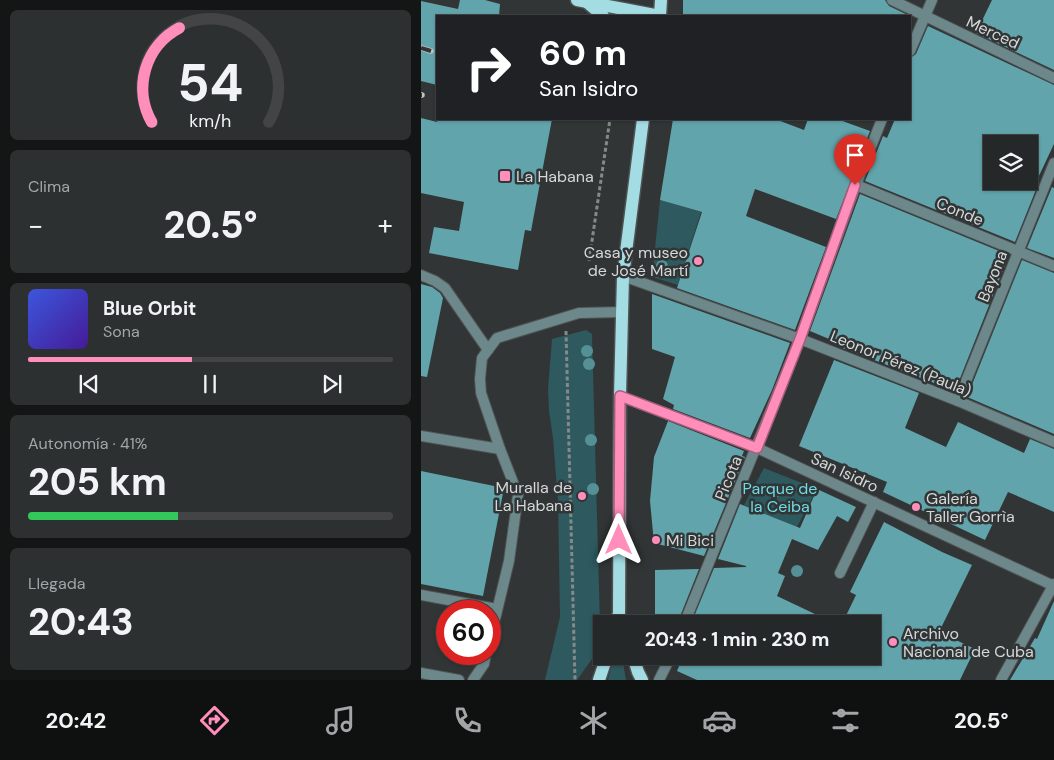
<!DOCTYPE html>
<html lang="es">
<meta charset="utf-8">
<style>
body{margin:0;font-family:"DM Sans",sans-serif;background:#2d3030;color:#f1f3f6;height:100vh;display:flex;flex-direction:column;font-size:19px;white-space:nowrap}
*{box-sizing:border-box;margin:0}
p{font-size:16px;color:#a3a6a8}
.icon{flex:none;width:28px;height:28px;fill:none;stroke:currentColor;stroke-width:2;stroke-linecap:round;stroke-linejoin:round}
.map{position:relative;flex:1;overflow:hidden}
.sheet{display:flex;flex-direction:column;gap:10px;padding:10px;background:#141616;width:421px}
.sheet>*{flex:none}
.guide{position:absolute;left:15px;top:15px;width:475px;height:105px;border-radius:0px;box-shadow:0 1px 4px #0004,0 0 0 1px #424445;background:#202124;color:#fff;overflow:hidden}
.fabs{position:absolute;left:562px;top:135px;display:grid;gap:10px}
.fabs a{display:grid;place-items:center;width:55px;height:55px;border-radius:0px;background:#252828;box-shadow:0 1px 4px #0004,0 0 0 1px #424445;font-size:25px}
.speed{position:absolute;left:15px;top:600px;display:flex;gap:10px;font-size:25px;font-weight:700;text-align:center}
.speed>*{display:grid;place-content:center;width:65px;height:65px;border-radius:50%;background:#252828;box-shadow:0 1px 4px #0004,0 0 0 1px #424445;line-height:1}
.speed .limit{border:8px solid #d22;background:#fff;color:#111}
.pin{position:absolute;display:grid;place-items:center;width:42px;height:42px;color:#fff;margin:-51px -21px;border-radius:50% 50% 50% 0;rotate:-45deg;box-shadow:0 0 5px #0007}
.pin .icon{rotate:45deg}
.me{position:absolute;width:55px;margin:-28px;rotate:0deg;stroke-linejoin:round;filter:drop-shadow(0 0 4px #0008)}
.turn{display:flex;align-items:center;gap:18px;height:105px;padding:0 20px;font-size:22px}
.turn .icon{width:65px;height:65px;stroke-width:2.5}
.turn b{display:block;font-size:35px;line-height:42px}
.big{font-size:38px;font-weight:700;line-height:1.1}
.sheet .card{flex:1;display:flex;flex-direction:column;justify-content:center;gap:8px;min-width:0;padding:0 18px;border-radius:8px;background:#2d3030}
.sheet .dial{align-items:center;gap:0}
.dial svg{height:130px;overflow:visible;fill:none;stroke:#424445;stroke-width:7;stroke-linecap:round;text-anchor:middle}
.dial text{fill:#f1f3f6;stroke:none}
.song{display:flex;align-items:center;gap:15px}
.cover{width:60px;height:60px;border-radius:8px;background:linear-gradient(135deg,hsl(230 70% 55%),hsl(260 70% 35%))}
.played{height:5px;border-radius:2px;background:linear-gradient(90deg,#ff8ebb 45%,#424445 45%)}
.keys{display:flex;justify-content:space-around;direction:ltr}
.heat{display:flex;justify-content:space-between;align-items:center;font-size:28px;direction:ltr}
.charge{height:8px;border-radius:4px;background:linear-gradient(90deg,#34c759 41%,#424445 0)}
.trip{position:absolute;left:172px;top:615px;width:288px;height:50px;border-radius:0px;background:#252828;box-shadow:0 1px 4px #0004,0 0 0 1px #424445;font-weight:700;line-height:50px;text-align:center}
.dock{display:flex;height:80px;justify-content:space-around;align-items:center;background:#0f1010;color:#a3a6a8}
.dock .icon{width:35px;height:35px}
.dock .current{color:#ff8ebb}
.dock b{font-size:22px;color:#f1f3f6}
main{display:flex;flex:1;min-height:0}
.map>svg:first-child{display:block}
.green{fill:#2d595f}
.building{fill:#61a4ac;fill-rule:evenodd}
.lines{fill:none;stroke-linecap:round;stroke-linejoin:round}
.service-casing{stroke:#4f5252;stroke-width:12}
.pedestrian-casing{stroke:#4f5252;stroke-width:12}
.minor-casing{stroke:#4f5252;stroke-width:12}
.primary-casing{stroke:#4f5252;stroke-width:15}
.path{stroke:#868989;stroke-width:3;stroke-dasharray:4 2.5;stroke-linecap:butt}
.service{stroke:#6d888b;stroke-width:10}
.pedestrian{stroke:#6d888b;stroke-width:10}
.minor{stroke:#6d888b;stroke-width:10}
.primary{stroke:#a3dce3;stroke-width:12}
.rail-casing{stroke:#c1c4c4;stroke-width:5.5}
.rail{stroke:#313535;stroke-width:4;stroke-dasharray:11;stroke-linecap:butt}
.tree{fill:#549096}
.route-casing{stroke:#a65c7a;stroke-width:12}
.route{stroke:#ff8ebb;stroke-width:9}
.poi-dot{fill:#ff8ebb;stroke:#313535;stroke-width:2}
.labels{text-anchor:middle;stroke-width:5;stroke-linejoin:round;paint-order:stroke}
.street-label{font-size:16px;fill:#d5d7d8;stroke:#313535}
.poi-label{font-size:16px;fill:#d5d7d8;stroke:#313535;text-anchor:start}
.park-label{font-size:16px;fill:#70dae6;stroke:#313535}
</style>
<main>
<section class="sheet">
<div class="card dial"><svg viewBox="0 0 100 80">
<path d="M14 69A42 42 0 1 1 86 69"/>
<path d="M14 69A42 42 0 0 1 31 11" stroke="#ff8ebb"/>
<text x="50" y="56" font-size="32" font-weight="700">54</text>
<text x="50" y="72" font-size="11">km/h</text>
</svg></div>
<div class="card"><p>Clima</p>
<div class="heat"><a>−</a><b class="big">20.5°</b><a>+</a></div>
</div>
<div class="card">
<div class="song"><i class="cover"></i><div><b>Blue Orbit</b><p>Sona</p></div></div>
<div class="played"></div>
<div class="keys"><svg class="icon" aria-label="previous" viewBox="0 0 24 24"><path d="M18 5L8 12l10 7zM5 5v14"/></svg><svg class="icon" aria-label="pause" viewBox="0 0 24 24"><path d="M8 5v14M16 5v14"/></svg><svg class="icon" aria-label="next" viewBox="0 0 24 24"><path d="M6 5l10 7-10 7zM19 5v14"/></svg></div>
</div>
<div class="card"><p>Autonomía · 41%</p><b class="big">205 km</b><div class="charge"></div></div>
<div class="card"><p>Llegada</p><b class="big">20:43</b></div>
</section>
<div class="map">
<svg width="633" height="680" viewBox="0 0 633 680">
<rect width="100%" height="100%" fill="#313535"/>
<g class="green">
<polygon points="239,200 280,212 257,285 231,277"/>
<polygon points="165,330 171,334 179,624 171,659 156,680 124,680 139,617 137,501 132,438 128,411 127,389 131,339"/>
<polygon points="343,468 396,489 376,527 323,505"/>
<polygon points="193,656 201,656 205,680 187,680"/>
</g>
<g class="building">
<polygon points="39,0 64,0 79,4 78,16 16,16 16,85 0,81 0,1 37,9"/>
<polygon points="262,0 464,0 468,6 489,16 262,16"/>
<polygon points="571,0 633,0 633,70 555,33"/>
<path d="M507,26L633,85V144L616,180L618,182L594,242L444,181L462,136L466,138L474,119H489V58L495,54ZM571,144H609V181H571Z"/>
<polygon points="0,118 16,122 17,119 131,119 110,231 104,230 97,270 8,253 13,227 38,231 43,202 0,193"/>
<polygon points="252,119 354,119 383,130 387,119 416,119 449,131 415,219 334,189 325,216 405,247 374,330 256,288 281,212 239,200"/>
<polygon points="631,187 633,188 633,258 606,248"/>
<polygon points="439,194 588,255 534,391 419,347 420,344 389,331"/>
<polygon points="601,260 633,273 633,434 546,397"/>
<polygon points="0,284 11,287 19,293 22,298 6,377 0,376"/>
<polygon points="231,294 369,343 351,390 329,438 252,409 253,405 242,399 254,357 231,349"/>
<polygon points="413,360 498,393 484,428 525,447 537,422 603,453 609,439 633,449 633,512 587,492 564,540 462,492 466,482 378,446"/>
<polygon points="247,421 323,451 321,456 324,457 283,556 233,543 229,501 233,457"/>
<polygon points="0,471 83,488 62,596 0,584"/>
<polygon points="396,489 435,507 427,522 416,516 397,550 371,539 357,573 364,576 356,596 415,624 284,624 272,619 293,568 325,567 325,566 297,559 319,504 379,528"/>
<polygon points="463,522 521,552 551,565 518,632 554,649 539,680 276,680 256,671 262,656 451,656 451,624 421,624 435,595 429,592"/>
<polygon points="278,569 256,624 234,624 234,570"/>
<polygon points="633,601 633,680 589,680 614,638 616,639"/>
</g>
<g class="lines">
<g class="service-casing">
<g id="service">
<polyline points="0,275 14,281 24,288 67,350"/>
<polyline points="0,436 79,449 60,393 59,379 61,358 76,338 158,313 201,312"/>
<polyline points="419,573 453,502"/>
<polyline points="0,595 76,609"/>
<polyline points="69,640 88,561 97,495 79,449"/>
<polyline points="0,673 38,680"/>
<polyline points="52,680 63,664 65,654"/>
</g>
</g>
<g class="pedestrian-casing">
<polyline id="pedestrian" points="202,276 379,339"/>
</g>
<g class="minor-casing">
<g id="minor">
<polyline points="471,0 633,78"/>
<polyline points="489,51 511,0"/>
<polyline points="435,185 633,266"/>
<polyline points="379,339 537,401 633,442"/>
<polyline points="199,396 336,448 633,586"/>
<polyline points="537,401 633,163"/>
<polyline points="263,624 379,339 435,185 461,119"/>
<polyline points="238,680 250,656"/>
<polyline points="580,680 633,584"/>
</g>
</g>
<g class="primary-casing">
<g id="primary">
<polyline points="156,0 239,16"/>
<polyline points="167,3 182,16"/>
<polyline points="239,16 240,0"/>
<polyline points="195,624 198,613 199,396 202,276 222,119"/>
<polyline points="212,656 217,672 221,680"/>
<polyline points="178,680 186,656"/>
</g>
</g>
<g class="path">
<polyline points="168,261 189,119"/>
<polyline points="145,331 154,680"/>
</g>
<use href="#service" class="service"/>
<use href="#pedestrian" class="pedestrian"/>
<use href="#minor" class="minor"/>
<use href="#primary" class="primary"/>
<g class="rail-casing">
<g id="rail">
<polyline points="0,48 10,51"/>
<polyline points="0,95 1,95"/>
</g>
</g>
<use href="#rail" class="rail"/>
</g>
<g class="tree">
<circle cx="241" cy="266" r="6"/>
<circle cx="166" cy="351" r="6"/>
<circle cx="168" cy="364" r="6"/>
<circle cx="170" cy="440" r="6"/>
<circle cx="172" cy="489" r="6"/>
<circle cx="356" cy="491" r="6"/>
<circle cx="376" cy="571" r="6"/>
</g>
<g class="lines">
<g class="route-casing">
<polyline id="route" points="198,540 199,396 336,448 379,339 434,185"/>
</g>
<use href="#route" class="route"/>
</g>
<g class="poi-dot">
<rect x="78" y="170" width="12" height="12" rx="2.5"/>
<circle cx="277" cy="261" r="5"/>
<circle cx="161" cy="496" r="5"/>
<circle cx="495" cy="507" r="5"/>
<circle cx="235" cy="540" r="5"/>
<circle cx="472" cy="642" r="5"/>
</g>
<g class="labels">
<g class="street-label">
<text transform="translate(572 32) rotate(25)" y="6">Merced</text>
<text transform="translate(539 211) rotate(22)" y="6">Conde</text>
<text transform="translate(571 276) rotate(-68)" y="6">Bayona</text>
<text transform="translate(480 363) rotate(22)" y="6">Leonor Pérez (Paula)</text>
<text transform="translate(424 472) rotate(25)" y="6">San Isidro</text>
<text transform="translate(307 478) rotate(-68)" y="6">Picota</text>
</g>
<g class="poi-label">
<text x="95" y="182">La Habana</text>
<text x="267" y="258" text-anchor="end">Casa y museo<tspan x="267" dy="18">de José Martí</tspan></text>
<text x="151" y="493" text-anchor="end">Muralla de<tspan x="151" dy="18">La Habana</tspan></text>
<text x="505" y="504">Galería<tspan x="505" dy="18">Taller Gorrìa</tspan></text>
<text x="245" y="546">Mi Bici</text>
<text x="482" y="639">Archivo<tspan x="482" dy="18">Nacional de Cuba</tspan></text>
</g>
<g class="park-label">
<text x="359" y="494">Parque de<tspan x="359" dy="18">la Ceiba</tspan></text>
</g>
</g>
</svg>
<div class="fabs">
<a><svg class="icon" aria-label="layers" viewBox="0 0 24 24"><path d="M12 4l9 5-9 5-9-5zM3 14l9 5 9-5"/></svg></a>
</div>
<div class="speed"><div class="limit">60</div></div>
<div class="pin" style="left:434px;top:185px;background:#d93025"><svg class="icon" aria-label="arrive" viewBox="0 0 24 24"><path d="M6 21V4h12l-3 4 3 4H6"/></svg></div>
<svg class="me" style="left:198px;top:540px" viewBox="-20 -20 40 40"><path d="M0-17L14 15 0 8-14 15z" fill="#ff8ebb" stroke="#fff" stroke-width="4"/></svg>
<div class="trip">20:43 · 1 min · 230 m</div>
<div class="guide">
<div class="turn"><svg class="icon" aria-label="right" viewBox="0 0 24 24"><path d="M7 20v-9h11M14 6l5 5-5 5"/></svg><div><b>60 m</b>San Isidro</div></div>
</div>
</div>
</main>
<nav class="dock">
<b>20:42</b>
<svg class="icon current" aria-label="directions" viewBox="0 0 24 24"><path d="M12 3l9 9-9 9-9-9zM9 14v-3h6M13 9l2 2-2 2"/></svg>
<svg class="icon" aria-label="music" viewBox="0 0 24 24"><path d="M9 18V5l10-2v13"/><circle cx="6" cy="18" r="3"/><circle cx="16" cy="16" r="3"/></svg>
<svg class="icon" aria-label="phone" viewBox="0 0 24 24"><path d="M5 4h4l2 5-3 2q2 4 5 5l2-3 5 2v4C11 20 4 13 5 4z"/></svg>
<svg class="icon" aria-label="climate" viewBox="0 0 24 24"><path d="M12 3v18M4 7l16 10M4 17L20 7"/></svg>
<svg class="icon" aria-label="car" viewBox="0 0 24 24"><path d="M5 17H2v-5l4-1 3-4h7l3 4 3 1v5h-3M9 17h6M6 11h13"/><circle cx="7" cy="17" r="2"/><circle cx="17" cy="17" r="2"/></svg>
<svg class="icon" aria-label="filters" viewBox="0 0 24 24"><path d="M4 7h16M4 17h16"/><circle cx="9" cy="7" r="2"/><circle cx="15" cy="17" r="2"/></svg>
<b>20.5°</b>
</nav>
